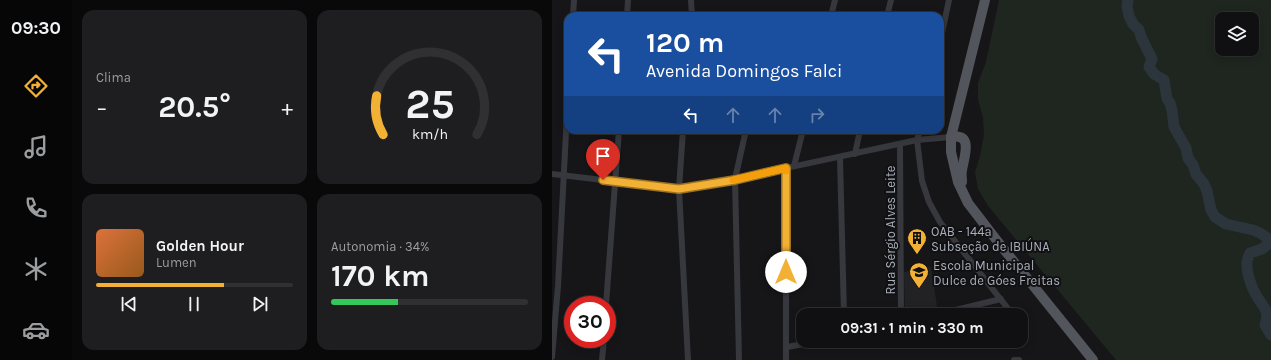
<!DOCTYPE html>
<html lang="pt">
<meta charset="utf-8">
<style>
body{margin:0;font-family:Karla,sans-serif;background:#1e1e20;color:#f1f3f6;height:100vh;display:flex;flex-direction:column;font-size:15px;white-space:nowrap}
*{box-sizing:border-box;margin:0}
p{font-size:13px;color:#9c9d9f}
.icon{flex:none;width:22px;height:22px;fill:none;stroke:currentColor;stroke-width:2;stroke-linecap:round;stroke-linejoin:round}
.map{position:relative;flex:1;overflow:hidden}
.drawer{display:flex;flex-direction:column;gap:10px;padding:10px;background:#09090a;width:480px}
.drawer>*{flex:none}
.hud{position:absolute;left:12px;top:12px;width:380px;height:122px;border-radius:12px;box-shadow:0 2px 10px #0003,0 0 0 1px #303032;background:#1a4fa0;color:#fff;overflow:hidden}
.fabs{position:absolute;left:663px;top:12px;display:grid;gap:8px}
.fabs a{display:grid;place-items:center;width:44px;height:44px;border-radius:8px;background:#101012;box-shadow:0 2px 10px #0003,0 0 0 1px #303032;font-size:20px}
.speed{position:absolute;left:12px;top:296px;display:flex;gap:8px;font-size:20px;font-weight:700;text-align:center}
.speed>*{display:grid;place-content:center;width:52px;height:52px;border-radius:50%;background:#101012;box-shadow:0 2px 10px #0003,0 0 0 1px #303032;line-height:1}
.speed .limit{border:6px solid #d22;background:#fff;color:#111}
.pin{position:absolute;display:grid;place-items:center;width:34px;height:34px;color:#fff;margin:-41px -17px;border-radius:50% 50% 50% 0;rotate:-45deg;box-shadow:0 0 4px #0007}
.pin .icon{rotate:45deg}
.me{position:absolute;width:44px;margin:-22px;rotate:0deg;stroke-linejoin:round;filter:drop-shadow(0 0 3px #0008)}
.turn{display:flex;align-items:center;gap:14px;height:84px;padding:0 16px;font-size:18px}
.turn .icon{width:52px;height:52px;stroke-width:2.5}
.turn b{display:block;font-size:28px;line-height:34px}
.lanes{display:flex;align-items:center;height:38px;padding:0 16px;background:#0003;justify-content:center;gap:20px;direction:ltr}
.lanes .off{opacity:.35}
.big{font-size:30px;font-weight:700;line-height:1.1}
.drawer .card{flex:1;display:flex;flex-direction:column;justify-content:center;gap:6px;min-width:0;padding:0 14px;border-radius:12px;background:#1e1e20}
.drawer .dial{align-items:center;gap:0}
.dial svg{height:104px;overflow:visible;fill:none;stroke:#303032;stroke-width:7;stroke-linecap:round;text-anchor:middle}
.dial text{fill:#f1f3f6;stroke:none}
.song{display:flex;align-items:center;gap:12px}
.cover{width:48px;height:48px;border-radius:6px;background:linear-gradient(135deg,hsl(20 70% 55%),hsl(30 70% 35%))}
.played{height:4px;border-radius:2px;background:linear-gradient(90deg,#f2b134 65%,#303032 65%)}
.keys{display:flex;justify-content:space-around;direction:ltr}
.heat{display:flex;justify-content:space-between;align-items:center;font-size:22px;direction:ltr}
.charge{height:6px;border-radius:3px;background:linear-gradient(90deg,#34c759 34%,#303032 0)}
.drawer .tiles{flex:1;display:grid;gap:10px;grid-template-columns:repeat(2,1fr)}
.trip{position:absolute;left:244px;top:308px;width:232px;height:40px;border-radius:12px;background:#101012;box-shadow:0 2px 10px #0003,0 0 0 1px #303032;font-weight:700;line-height:40px;text-align:center}
main{display:flex;flex:1;min-height:0}
.tab-bar{display:flex;flex-direction:column;width:72px;justify-content:space-around;align-items:center;background:#060607;color:#9c9d9f}
.tab-bar .icon{width:28px;height:28px}
.tab-bar .selected{color:#f2b134}
.tab-bar b{font-size:18px;color:#f1f3f6}
.map>svg:first-child{display:block}
.built{fill:#222225}
.green{fill:#1e261f;fill-rule:evenodd}
.lines{fill:none;stroke-linecap:round;stroke-linejoin:round}
.river{stroke:#2c353c;stroke-width:11}
.street{stroke:#37383d;stroke-width:6}
.primary{stroke:#53555c;stroke-width:10}
.route-casing{stroke:#9d7322;stroke-width:10}
.route{stroke:#f2b134;stroke-width:7}
.slow{stroke:#f59e0b;stroke-width:7}
.labels{text-anchor:middle;stroke-width:4;stroke-linejoin:round;paint-order:stroke}
.street-label{font-size:13px;fill:#a8adb8;stroke:#111113}
.poi-label{font-size:13px;fill:#a8adb8;stroke:#111113;text-anchor:start}
</style>
<main>
<nav class="tab-bar">
<b>09:30</b>
<svg class="icon selected" aria-label="directions" viewBox="0 0 24 24"><path d="M12 3l9 9-9 9-9-9zM9 14v-3h6M13 9l2 2-2 2"/></svg>
<svg class="icon" aria-label="music" viewBox="0 0 24 24"><path d="M9 18V5l10-2v13"/><circle cx="6" cy="18" r="3"/><circle cx="16" cy="16" r="3"/></svg>
<svg class="icon" aria-label="phone" viewBox="0 0 24 24"><path d="M5 4h4l2 5-3 2q2 4 5 5l2-3 5 2v4C11 20 4 13 5 4z"/></svg>
<svg class="icon" aria-label="climate" viewBox="0 0 24 24"><path d="M12 3v18M4 7l16 10M4 17L20 7"/></svg>
<svg class="icon" aria-label="car" viewBox="0 0 24 24"><path d="M5 17H2v-5l4-1 3-4h7l3 4 3 1v5h-3M9 17h6M6 11h13"/><circle cx="7" cy="17" r="2"/><circle cx="17" cy="17" r="2"/></svg>
</nav>
<section class="drawer">
<div class="tiles">
<div class="card"><p>Clima</p>
<div class="heat"><a>−</a><b class="big">20.5°</b><a>+</a></div>
</div>
<div class="card dial"><svg viewBox="0 0 100 80">
<path d="M14 69A42 42 0 1 1 86 69"/>
<path d="M14 69A42 42 0 0 1 9 39" stroke="#f2b134"/>
<text x="50" y="56" font-size="32" font-weight="700">25</text>
<text x="50" y="72" font-size="11">km/h</text>
</svg></div>
<div class="card">
<div class="song"><i class="cover"></i><div><b>Golden Hour</b><p>Lumen</p></div></div>
<div class="played"></div>
<div class="keys"><svg class="icon" aria-label="previous" viewBox="0 0 24 24"><path d="M18 5L8 12l10 7zM5 5v14"/></svg><svg class="icon" aria-label="pause" viewBox="0 0 24 24"><path d="M8 5v14M16 5v14"/></svg><svg class="icon" aria-label="next" viewBox="0 0 24 24"><path d="M6 5l10 7-10 7zM19 5v14"/></svg></div>
</div>
<div class="card"><p>Autonomia · 34%</p><b class="big">170 km</b><div class="charge"></div></div>
</div>
</section>
<div class="map">
<svg width="719" height="360" viewBox="0 0 719 360">
<rect width="100%" height="100%" fill="#161618"/>
<polygon class="built" points="379,267 386,313 374,315 353,315 352,272"/>
<path class="green" d="M447,0H719V360H564L436,206L426,189L423,172L428,156L432,135L431,118L426,99V83L434,62ZM670,19H700V49H670Z"/>
<g class="lines">
<path class="river" d="M576,0L575,6L577,16L581,24L587,30L589,37L600,59L597,67L602,74L612,80L615,99L618,103L620,110L622,127L634,148L636,158L641,165L644,174L652,184L655,191L659,210L663,217L674,224L701,230L708,233L717,239L716,244L710,249L698,253C697,256 695,259 695,262C694,270 699,286 703,293C709,306 719,309 713,325L719,335"/>
<g class="street">
<polyline points="139,0 140,16"/>
<polyline points="21,16 22,0"/>
<polyline points="75,16 76,0"/>
<polyline points="279,16 283,0"/>
<polyline points="335,16 339,0"/>
<polyline points="388,42 397,0"/>
<polyline points="131,130 127,189 136,360"/>
<polyline points="368,130 365,140 370,181 377,202 388,222 461,315"/>
<polyline points="348,144 349,315"/>
<polyline points="303,154 308,130"/>
<polyline points="288,157 292,315"/>
<polyline points="242,166 251,130"/>
<polyline points="234,168 234,360"/>
<polyline points="0,174 127,189 183,179 365,140 399,137"/>
<polyline points="54,305 67,130"/>
<polyline points="383,315 449,299"/>
<polyline points="235,347 268,341"/>
<polyline points="0,357 6,286 16,94"/>
<polyline points="50,360 52,339"/>
<polyline points="187,360 183,179 194,130"/>
<polyline points="462,360 467,360"/>
</g>
<g class="primary">
<polyline points="433,0 399,137 399,152 406,182 416,203 446,242 541,360"/>
<path d="M399,137C422,133 412,157 410,170C409,174 410,178 410,182"/>
</g>
</g>
<g class="lines">
<g class="route-casing">
<polyline id="route" points="51,180 127,189 183,180 234,168 234,272"/>
</g>
<use href="#route" class="route"/>
<polyline class="slow" points="181,180 234,168 234,171"/>
</g>
<defs>
<g id="building-pin" transform="scale(1)"><path d="M0 17L-7.5 6A9.5 9.5 0 1 1 7.5 6Z" fill="#f2b134" stroke="#111113"/><path d="M-4-6H4V6H1V3H-1V6H-4ZM-2.5-4.3h1.7v1.8h-1.7ZM.8-4.3h1.7v1.8H.8ZM-2.5-1h1.7V.8h-1.7ZM.8-1h1.7V.8H.8Z" fill="#111"/></g>
<g id="school-pin" transform="scale(1)"><path d="M0 17L-7.5 6A9.5 9.5 0 1 1 7.5 6Z" fill="#f2b134" stroke="#111113"/><path d="M0-5L7-2L0 1L-7-2ZM-4 1L0 2.5L4 1V4Q0 6-4 4Z" fill="#111"/></g>
</defs>
<g fill-rule="evenodd">
<use href="#building-pin" x="365" y="238"/>
<use href="#school-pin" x="367" y="272"/>
</g>
<g class="labels">
<g class="street-label">
<text transform="translate(338 230) rotate(-90)" y="5">Rua Sérgio Alves Leite</text>
</g>
<g class="poi-label">
<text x="379" y="236">OAB - 144ª<tspan x="379" dy="15">Subseção de IBIÚNA</tspan></text>
<text x="381" y="270">Escola Municipal<tspan x="381" dy="15">Dulce de Góes Freitas</tspan></text>
</g>
</g>
</svg>
<div class="fabs">
<a><svg class="icon" aria-label="layers" viewBox="0 0 24 24"><path d="M12 4l9 5-9 5-9-5zM3 14l9 5 9-5"/></svg></a>
</div>
<div class="speed"><div class="limit">30</div></div>
<div class="pin" style="left:51px;top:180px;background:#d93025"><svg class="icon" aria-label="arrive" viewBox="0 0 24 24"><path d="M6 21V4h12l-3 4 3 4H6"/></svg></div>
<svg class="me" style="left:234px;top:272px" viewBox="-20 -20 40 40"><circle r="19" fill="#fff"/><path d="M0-13L10 11 0 6-10 11z" fill="#f2b134"/></svg>
<div class="trip">09:31 · 1 min · 330 m</div>
<div class="hud">
<div class="turn"><svg class="icon" aria-label="left" viewBox="0 0 24 24"><path d="M17 20v-9H6M10 6l-5 5 5 5"/></svg><div><b>120 m</b>Avenida Domingos Falci</div></div>
<div class="lanes"><svg class="icon" aria-label="left" viewBox="0 0 24 24"><path d="M17 20v-9H6M10 6l-5 5 5 5"/></svg><svg class="icon off" aria-label="ahead" viewBox="0 0 24 24"><path d="M12 20V5M6 11l6-6 6 6"/></svg><svg class="icon off" aria-label="ahead" viewBox="0 0 24 24"><path d="M12 20V5M6 11l6-6 6 6"/></svg><svg class="icon off" aria-label="right" viewBox="0 0 24 24"><path d="M7 20v-9h11M14 6l5 5-5 5"/></svg></div>
</div>
</div>
</main>
